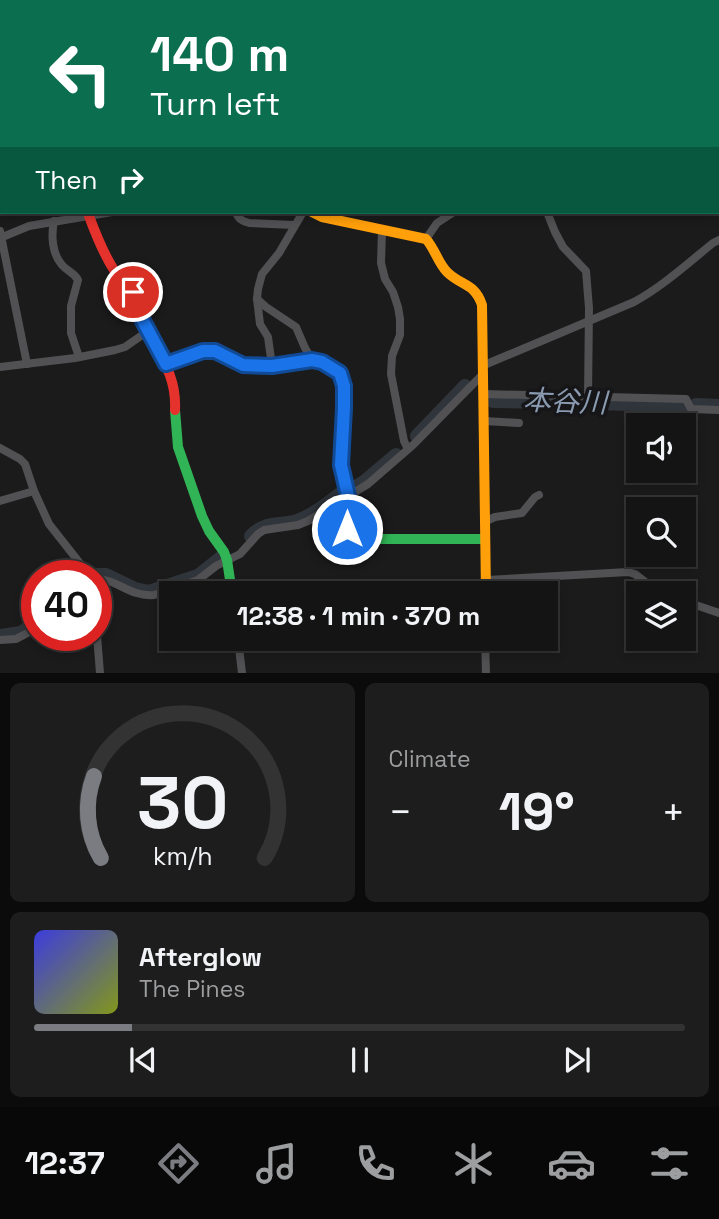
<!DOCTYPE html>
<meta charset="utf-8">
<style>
body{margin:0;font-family:"Space Grotesk","Noto Sans JP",sans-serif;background:#1d1d1d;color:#f1f3f6;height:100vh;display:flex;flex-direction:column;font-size:26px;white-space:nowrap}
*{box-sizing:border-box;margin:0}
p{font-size:23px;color:#9d9ea0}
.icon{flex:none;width:38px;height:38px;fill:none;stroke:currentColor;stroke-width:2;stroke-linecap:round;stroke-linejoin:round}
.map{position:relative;height:673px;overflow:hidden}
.sheet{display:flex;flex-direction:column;gap:10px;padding:10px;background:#0b0b0b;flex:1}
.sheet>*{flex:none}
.guide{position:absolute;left:0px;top:0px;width:719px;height:214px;box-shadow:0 4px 10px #0003,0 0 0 2px #333334;background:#0b6e4f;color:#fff;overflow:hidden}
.fabs{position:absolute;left:626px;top:413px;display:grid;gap:14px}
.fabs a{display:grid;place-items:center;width:70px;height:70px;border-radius:0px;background:#141414;box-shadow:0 4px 10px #0003,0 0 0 2px #333334;font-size:35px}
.speed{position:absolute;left:21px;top:560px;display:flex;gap:14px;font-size:35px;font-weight:700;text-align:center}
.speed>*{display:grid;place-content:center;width:91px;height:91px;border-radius:50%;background:#141414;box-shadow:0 4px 10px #0003,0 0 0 2px #333334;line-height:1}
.speed .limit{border:10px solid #d22;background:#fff;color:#111}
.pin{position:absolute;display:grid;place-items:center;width:60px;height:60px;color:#fff;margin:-30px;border:4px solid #fff;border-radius:50%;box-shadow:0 2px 7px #0007}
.me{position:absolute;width:77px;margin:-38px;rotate:0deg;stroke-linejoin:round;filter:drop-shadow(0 0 5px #0008)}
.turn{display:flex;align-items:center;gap:24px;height:147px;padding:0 35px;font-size:32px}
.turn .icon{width:91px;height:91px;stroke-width:2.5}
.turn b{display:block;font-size:49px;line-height:60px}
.then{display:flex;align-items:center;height:66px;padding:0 35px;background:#0003;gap:14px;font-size:26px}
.big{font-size:52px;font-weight:700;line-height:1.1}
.sheet .card{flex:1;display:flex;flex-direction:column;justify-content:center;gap:10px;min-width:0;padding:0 24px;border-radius:10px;background:#1d1d1d}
.sheet .dial{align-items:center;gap:0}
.dial svg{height:182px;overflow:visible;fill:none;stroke:#333334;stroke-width:7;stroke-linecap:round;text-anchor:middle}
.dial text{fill:#f1f3f6;stroke:none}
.song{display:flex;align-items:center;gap:21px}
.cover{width:84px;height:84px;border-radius:10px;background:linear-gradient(135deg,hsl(240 70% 55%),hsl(70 70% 35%))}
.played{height:7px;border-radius:4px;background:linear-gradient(90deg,#7b7c82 15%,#333334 15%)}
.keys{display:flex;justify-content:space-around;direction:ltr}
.heat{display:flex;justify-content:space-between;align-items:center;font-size:38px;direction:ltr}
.sheet .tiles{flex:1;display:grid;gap:10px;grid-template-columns:1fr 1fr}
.card:last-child{grid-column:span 2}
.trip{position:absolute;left:159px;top:581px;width:399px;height:70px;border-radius:0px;background:#141414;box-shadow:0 4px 10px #0003,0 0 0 2px #333334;font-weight:700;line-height:70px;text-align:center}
.menu{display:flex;height:112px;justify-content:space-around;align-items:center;background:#080808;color:#9d9ea0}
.menu .icon{width:49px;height:49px}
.menu .on{color:#7b7c82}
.menu b{font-size:32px;color:#f1f3f6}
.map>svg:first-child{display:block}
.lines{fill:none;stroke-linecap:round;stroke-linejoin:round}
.river{stroke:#30353c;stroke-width:14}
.street{stroke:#515154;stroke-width:8}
.fast{stroke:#30b455;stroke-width:10}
.slow{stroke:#ff9f0a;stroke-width:10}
.jam{stroke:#e5322d;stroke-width:10}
.route-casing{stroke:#114b97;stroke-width:18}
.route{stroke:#1a73e8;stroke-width:12}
.labels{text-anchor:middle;stroke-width:7;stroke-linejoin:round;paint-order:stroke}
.water-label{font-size:28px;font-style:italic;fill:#8a9bb1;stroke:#161517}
</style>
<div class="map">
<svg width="719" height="673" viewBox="0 0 719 673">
<rect width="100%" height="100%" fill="#1b1b1b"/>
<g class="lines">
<g class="river">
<polyline points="488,399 493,401 685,405"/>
<polyline points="696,405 719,406"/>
<polyline points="417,436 465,386 466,387"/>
<polyline points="353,489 364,482 396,455"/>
<path d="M251,536C267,519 283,528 302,519C317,513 330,501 343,492"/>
<polyline points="94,575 106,575 135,589 149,592 198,576 222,557"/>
<polyline points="0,636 21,633 37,621"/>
</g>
<g class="street">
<polyline points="100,0 100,2"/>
<polyline points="286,0 286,2"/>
<polyline points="382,0 383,2"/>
<polyline points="588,0 588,2"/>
<polyline points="335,2 350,0"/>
<polyline points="458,2 458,0"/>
<polyline points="0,58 2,58"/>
<polyline points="0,93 2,96"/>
<polyline points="718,193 719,193"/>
<path d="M236,212C238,219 242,221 249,223L294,225"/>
<polyline points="547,212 555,232 563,247 586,271 589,308 588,397"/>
<path d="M54,221C51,235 52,254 62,265C68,272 74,272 78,280L71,306V333L79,357"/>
<polyline points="0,231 27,364"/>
<polyline points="382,231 381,263 385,279 393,292 398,307 400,319 400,335 392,356 391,374 404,441 408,449"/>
<polyline points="0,238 29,226 112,212"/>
<polyline points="426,239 437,223 454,212"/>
<polyline points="257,299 266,307 296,327 305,348 312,360"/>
<polyline points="272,366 268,337 260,324 257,299 258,289 262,274 279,253 303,212"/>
<path d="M482,366L634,302C663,286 687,264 713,243L719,240"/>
<polyline points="0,367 75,358 115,350 125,347 148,331"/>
<polyline points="483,394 686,399 691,409 719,410"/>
<polyline points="484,421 519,423"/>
<polyline points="0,448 20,459 25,464 34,491 49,524 90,576"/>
<polyline points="0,501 34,491"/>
<polyline points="484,522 495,517 522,513 535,497 539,495"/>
<path d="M96,579C118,579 129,597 154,595L198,580L216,566L240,554L258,534L264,530L298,525L308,521L368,484L413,445L482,375"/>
<polyline points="486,580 628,572 635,574 649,585 667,593"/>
<polyline points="684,601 719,613"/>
<polyline points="96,623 100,673"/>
<polyline points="238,639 242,673"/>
<polyline points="485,639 486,673"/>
<polyline points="0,640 16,639 37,628"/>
<polyline points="238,643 470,639"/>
</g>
<g class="fast">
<polyline points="166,364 203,351 215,351 243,365 272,366 314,360 322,362 340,373 343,386 344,408 341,465 348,496 348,534 356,539 484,539"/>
<polyline points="175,410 178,447 202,516 209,531 224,552 227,560 232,593"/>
</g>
<g class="slow">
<polyline points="7,2 9,0"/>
<path d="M312,212L322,217L426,239C435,249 438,263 447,272C461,286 475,283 482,305L486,593"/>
</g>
<path class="jam" d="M89,216C96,235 103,253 114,270C119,277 127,282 131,290C137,300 139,311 143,321C157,353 177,373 175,410"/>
</g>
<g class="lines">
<g class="route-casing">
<polyline id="route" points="133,292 143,321 166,364 203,351 215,351 243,365 272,366 312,360 322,362 340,373 344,386 344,408 341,465 348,496 347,529"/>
</g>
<use href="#route" class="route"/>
</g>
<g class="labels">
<g class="water-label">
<text transform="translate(565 401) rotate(2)" y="10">本谷川</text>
</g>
</g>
</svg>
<div class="fabs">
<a><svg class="icon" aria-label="sound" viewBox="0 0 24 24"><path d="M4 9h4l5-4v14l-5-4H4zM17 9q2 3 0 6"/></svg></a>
<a><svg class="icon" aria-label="search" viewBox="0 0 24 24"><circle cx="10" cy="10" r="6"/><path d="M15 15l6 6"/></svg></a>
<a><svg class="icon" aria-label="layers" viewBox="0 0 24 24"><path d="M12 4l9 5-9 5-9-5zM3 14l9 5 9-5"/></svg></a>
</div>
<div class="speed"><div class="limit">40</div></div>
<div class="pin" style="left:133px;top:292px;background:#d93025"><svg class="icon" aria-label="arrive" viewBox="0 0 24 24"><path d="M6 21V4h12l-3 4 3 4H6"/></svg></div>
<svg class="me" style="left:347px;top:529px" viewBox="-20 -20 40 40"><circle r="17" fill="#1a73e8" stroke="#fff" stroke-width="3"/><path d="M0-11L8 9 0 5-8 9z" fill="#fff"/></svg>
<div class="trip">12:38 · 1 min · 370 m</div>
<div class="guide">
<div class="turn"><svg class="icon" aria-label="left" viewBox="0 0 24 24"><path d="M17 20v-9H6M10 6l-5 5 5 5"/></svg><div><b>140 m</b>Turn left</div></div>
<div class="then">Then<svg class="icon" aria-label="right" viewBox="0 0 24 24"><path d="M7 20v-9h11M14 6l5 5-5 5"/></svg></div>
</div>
</div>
<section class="sheet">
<div class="tiles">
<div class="card dial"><svg viewBox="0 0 100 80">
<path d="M14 69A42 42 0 1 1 86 69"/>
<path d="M14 69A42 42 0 0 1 11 33" stroke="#7b7c82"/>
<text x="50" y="56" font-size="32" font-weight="700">30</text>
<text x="50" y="72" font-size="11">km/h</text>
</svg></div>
<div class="card"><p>Climate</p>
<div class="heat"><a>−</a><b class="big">19°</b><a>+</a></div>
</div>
<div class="card">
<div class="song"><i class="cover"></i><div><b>Afterglow</b><p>The Pines</p></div></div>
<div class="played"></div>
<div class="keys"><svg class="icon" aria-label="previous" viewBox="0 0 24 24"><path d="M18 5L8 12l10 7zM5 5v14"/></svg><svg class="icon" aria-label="pause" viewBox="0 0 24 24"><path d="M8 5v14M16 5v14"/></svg><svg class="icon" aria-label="next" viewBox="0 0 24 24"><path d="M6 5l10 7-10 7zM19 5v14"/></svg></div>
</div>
</div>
</section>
<nav class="menu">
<b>12:37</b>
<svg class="icon on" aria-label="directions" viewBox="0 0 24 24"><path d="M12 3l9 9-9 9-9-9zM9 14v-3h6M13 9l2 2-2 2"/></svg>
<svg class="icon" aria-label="music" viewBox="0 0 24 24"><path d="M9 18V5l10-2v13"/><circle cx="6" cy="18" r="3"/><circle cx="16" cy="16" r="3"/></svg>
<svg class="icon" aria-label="phone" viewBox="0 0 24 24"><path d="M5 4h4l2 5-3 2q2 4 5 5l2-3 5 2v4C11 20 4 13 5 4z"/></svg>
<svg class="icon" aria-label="climate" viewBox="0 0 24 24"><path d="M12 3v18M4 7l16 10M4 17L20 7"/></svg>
<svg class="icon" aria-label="car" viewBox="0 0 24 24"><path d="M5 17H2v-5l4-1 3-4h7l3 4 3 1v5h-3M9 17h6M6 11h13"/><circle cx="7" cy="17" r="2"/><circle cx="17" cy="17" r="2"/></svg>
<svg class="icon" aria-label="filters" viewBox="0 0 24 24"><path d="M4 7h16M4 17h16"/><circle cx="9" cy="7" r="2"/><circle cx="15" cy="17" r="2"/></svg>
</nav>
